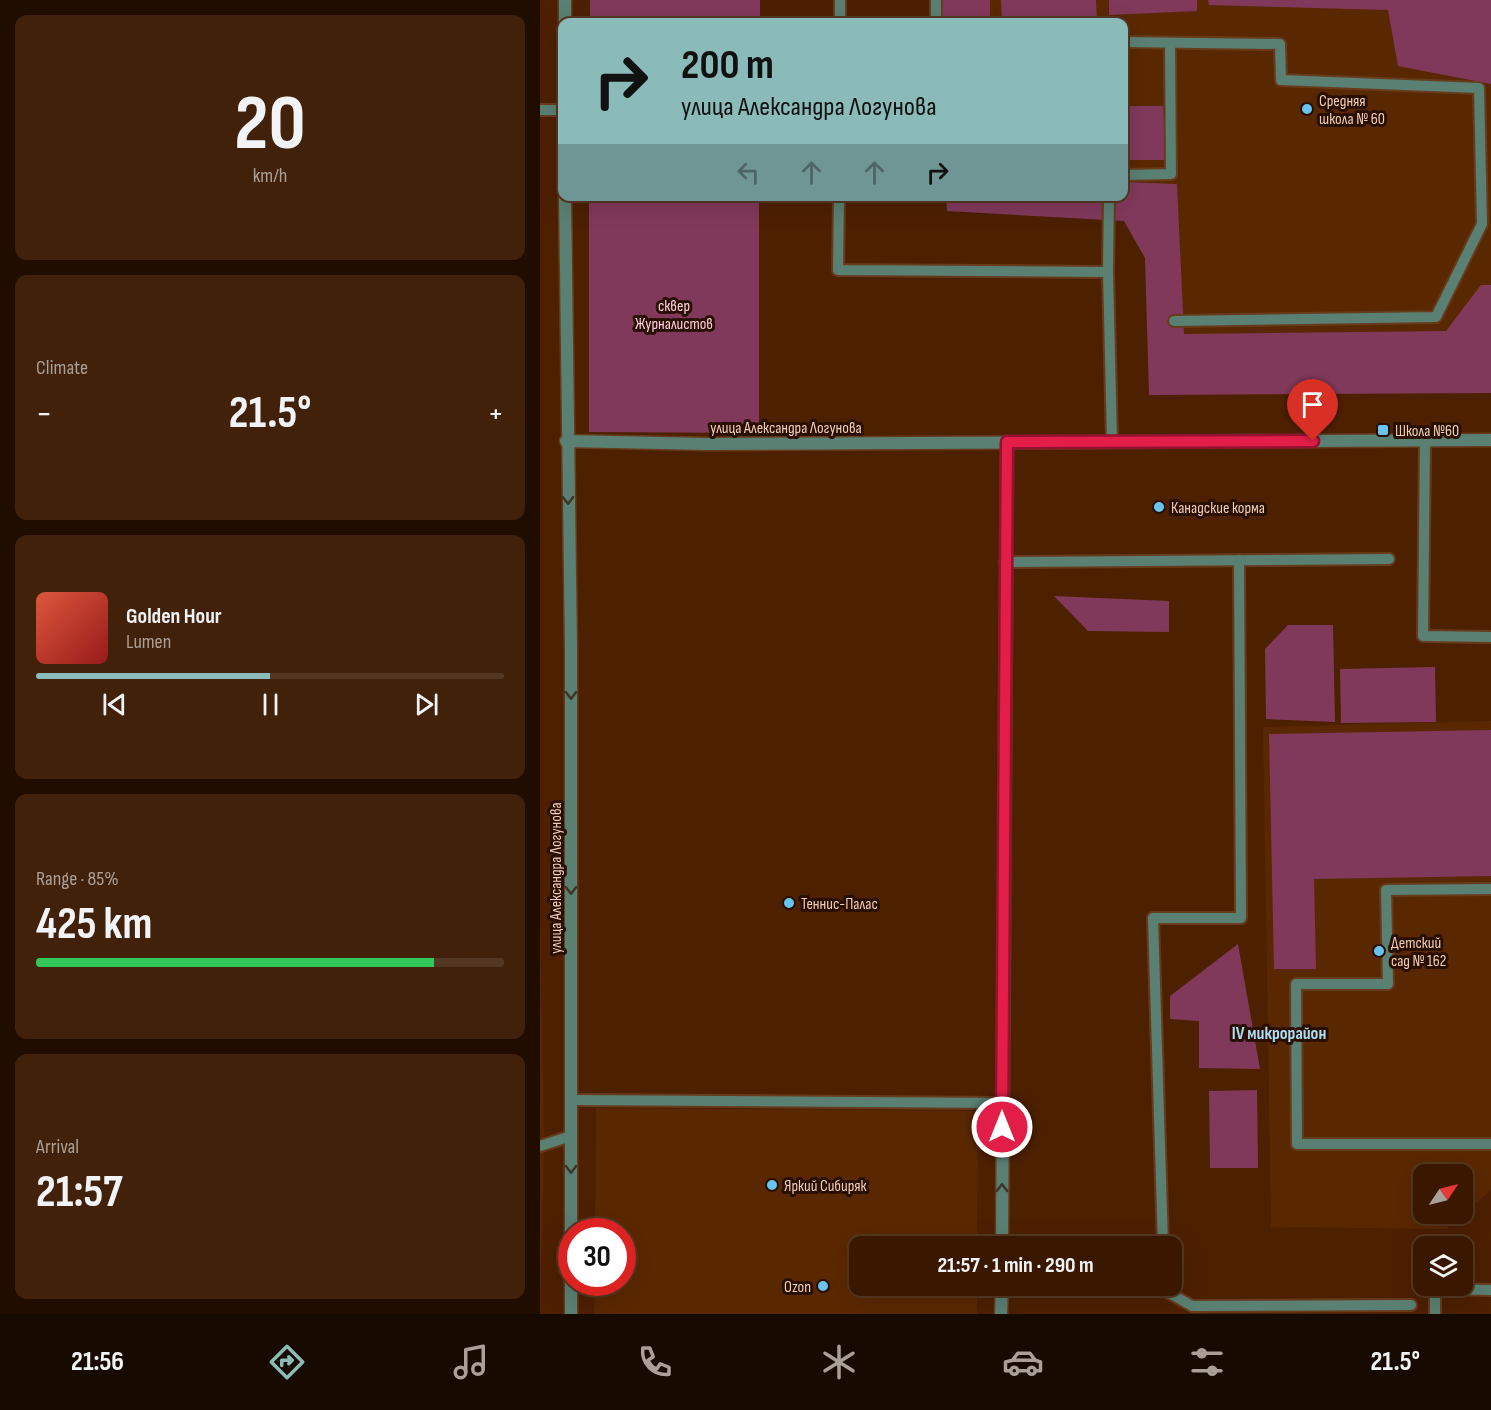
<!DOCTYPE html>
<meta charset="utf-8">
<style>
body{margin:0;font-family:"Sofia Sans Condensed",sans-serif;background:#41210a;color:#f1f3f6;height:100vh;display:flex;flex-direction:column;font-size:22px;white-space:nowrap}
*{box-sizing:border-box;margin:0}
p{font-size:20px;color:#aba099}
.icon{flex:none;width:33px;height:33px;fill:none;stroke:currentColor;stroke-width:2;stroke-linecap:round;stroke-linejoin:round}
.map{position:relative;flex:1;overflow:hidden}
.panel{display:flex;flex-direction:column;gap:15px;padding:15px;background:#200d00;width:540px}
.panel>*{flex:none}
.banner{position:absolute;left:18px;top:18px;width:570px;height:183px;border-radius:12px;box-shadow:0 6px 24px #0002,0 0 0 2px #543722;background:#8bbbb9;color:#111;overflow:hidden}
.needle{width:39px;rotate:55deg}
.tools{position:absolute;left:873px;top:1164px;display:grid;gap:12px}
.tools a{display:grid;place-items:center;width:60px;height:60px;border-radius:12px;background:#3a1800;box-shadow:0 6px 24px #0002,0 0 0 2px #543722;font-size:30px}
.speed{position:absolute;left:18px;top:1218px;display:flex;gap:12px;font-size:30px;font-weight:700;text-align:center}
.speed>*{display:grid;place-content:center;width:78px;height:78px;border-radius:50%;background:#3a1800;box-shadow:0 6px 24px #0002,0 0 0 2px #543722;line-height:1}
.speed .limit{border:9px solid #d22;background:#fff;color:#111}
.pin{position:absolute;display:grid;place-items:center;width:51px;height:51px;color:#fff;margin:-62px -26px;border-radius:50% 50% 50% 0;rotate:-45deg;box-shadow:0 0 6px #0007}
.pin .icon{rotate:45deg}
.me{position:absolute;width:66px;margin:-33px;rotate:0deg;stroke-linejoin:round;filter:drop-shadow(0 0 4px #0008)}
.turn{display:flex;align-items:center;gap:21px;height:126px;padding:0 24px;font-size:27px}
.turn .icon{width:78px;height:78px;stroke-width:2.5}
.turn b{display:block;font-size:42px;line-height:51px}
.lanes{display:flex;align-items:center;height:57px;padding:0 24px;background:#0003;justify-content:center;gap:30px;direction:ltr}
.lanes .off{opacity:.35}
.big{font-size:45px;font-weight:700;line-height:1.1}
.panel .tile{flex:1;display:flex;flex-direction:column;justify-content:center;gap:9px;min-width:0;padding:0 21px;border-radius:12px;background:#41210a}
.panel .dial{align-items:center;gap:0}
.dial b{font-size:78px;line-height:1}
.song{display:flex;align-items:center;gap:18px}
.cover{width:72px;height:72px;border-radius:9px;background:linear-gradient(135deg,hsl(10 70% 55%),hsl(0 70% 35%))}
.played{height:6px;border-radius:3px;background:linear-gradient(90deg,#8bbbb9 50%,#543722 50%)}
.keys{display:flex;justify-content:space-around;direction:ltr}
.heat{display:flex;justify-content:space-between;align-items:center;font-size:33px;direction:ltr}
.charge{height:9px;border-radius:4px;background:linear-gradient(90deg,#34c759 85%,#543722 0)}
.trip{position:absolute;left:309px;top:1236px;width:333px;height:60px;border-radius:12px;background:#3a1800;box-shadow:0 6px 24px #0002,0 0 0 2px #543722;font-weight:700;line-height:60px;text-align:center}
.tabs{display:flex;height:96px;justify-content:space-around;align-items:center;background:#170a00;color:#aba099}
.tabs .icon{width:42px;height:42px}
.tabs .current{color:#8bbbb9}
.tabs b{font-size:27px;color:#f1f3f6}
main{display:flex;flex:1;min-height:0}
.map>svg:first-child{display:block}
.built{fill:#5a2800;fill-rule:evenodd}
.green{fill:#81395b}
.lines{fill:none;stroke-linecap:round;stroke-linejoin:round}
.service-casing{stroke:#673c1d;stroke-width:14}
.minor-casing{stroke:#673c1d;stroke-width:15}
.service{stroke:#5a7f73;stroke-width:10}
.minor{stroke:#5a7f73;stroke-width:12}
.oneway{stroke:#3a3629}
.route-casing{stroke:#92132f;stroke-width:15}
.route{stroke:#e11d48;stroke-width:10}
.poi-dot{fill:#69c3f1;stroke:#280f01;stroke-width:2}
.labels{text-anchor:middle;stroke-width:6;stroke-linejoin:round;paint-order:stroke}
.poi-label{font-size:16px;fill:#f1cdb7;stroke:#280f01;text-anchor:start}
.park-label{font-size:16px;fill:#ffcbe0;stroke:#280f01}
.street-label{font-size:16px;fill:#f1cdb7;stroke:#280f01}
.neighbourhood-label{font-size:18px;font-weight:bold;fill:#addcf5;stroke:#280f01}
</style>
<main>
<section class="panel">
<div class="tile dial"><b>20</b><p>km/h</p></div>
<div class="tile"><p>Climate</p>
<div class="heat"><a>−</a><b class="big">21.5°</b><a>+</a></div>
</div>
<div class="tile">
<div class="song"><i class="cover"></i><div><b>Golden Hour</b><p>Lumen</p></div></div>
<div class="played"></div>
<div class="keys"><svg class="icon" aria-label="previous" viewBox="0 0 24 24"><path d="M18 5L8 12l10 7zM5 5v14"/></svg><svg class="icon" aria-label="pause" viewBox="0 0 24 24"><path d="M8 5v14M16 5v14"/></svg><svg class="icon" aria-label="next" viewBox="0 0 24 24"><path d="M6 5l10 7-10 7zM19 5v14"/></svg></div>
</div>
<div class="tile"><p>Range · 85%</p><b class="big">425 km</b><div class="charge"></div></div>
<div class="tile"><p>Arrival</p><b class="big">21:57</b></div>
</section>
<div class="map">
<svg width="951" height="1314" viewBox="0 0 951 1314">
<rect width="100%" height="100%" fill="#4d2000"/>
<g class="built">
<polygon points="436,0 951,0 951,341 626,338 627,197 584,196 584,22 435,22"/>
<path d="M951,721V1190L906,1229L731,1227L723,727ZM884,1174H922V1214H884Z"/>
<polygon points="0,922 4,1142 0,1314"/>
<polygon points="56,1108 438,1111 437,1246 320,1246 320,1286 437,1286 437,1314 54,1314 55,1283 82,1282 82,1232 55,1231"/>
</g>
<g class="green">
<rect x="50" y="0" width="170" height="22"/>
<rect x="403" y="0" width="47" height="22"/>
<polygon points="461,0 556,0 557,22 462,22"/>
<polygon points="569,0 657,0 657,11 569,15"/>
<polygon points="668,0 951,0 951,84 858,66 848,10 669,5"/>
<polygon points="584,106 623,106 627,160 584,160"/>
<polygon points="584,182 637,184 644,334 906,331 941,285 951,285 951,393 609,395 605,258 584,221 407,211 406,197 584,196"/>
<polygon points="49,197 219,197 219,433 49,432"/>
<polygon points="514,596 629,601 629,632 548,631"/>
<polygon points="748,625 793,625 795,722 726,719 725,649"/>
<polygon points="895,667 896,722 801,723 800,669"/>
<polygon points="951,730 951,876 774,879 776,969 734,969 729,734"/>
<polygon points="698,944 720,1069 659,1068 659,1021 630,1019 630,996"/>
<polygon points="717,1090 718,1168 670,1168 669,1091"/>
</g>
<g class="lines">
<g class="service-casing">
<g id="service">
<polyline points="300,22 300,0"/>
<polyline points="396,22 396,0"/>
<polyline points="584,42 740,44 741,80 939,88 942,224 896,317 634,321"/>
<polyline points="0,110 22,110"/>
<polyline points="584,175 631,174 630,43"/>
<polyline points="299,196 298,270 568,272 572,441"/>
<polyline points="568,272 569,196"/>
<polyline points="885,440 883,636 951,637"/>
<polyline points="465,562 849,559"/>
<polyline points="951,889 846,890 848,984 756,984 757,1144 951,1144"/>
<polyline points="31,1100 462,1103"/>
<polyline points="0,1146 31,1136"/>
<polyline points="623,1246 613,918 701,918 699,560"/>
<polyline points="462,1289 624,1290 624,1286"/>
<polyline points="624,1290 652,1306 871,1305"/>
<polyline points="895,1314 895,1289 951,1290"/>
</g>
</g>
<g class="minor-casing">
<g id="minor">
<polyline points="25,22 25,0"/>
<polyline points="25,196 31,650 31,1314"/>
<polyline points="26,441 167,444 951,440"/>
<polyline points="462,1246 467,442"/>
<polyline points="461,1314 462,1286"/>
</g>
</g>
<use href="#service" class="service"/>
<use href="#minor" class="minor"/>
</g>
<defs><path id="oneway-chevron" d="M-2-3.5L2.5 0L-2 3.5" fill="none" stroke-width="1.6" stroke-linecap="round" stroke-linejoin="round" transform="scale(1.5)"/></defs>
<g class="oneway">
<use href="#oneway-chevron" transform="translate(28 500) rotate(89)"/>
<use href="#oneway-chevron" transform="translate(31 695) rotate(90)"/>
<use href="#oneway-chevron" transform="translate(31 890) rotate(90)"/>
<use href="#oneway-chevron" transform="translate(31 1169) rotate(90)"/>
<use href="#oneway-chevron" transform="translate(462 1188) rotate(-90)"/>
</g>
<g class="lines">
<g class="route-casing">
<polyline id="route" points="462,1127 467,442 773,441"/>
</g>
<use href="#route" class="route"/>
</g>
<g class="poi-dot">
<circle cx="767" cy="109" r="6"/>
<rect x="837" y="424" width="12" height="12" rx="3"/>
<circle cx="619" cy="507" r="6"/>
<circle cx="249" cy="903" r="6"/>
<circle cx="839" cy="951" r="6"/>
<circle cx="232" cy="1185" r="6"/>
<circle cx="283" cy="1286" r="6"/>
</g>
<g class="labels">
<g class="poi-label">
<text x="779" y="106">Средняя<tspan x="779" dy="18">школа № 60</tspan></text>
<text x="855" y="436">Школа №60</text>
<text x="631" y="513">Канадские корма</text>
<text x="261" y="909">Теннис-Палас</text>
<text x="851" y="948">Детский<tspan x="851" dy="18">сад № 162</tspan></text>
<text x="244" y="1191">Яркий Сибиряк</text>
<text x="271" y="1292" text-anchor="end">Ozon</text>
</g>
<g class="park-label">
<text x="134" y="311">сквер<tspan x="134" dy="18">Журналистов</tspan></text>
</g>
<g class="street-label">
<text x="246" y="433">улица Александра Логунова</text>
<text transform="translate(15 878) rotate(-90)" y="6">улица Александра Логунова</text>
</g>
<g class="neighbourhood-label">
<text x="739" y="1039">IV микрорайон</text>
</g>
</g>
</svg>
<div class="tools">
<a><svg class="needle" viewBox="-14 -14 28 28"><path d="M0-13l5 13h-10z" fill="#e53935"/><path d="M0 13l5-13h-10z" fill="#aba099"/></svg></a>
<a><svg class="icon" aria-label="layers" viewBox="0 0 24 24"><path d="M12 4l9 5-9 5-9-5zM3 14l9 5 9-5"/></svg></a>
</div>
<div class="speed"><div class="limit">30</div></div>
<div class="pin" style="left:773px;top:441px;background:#d93025"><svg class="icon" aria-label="arrive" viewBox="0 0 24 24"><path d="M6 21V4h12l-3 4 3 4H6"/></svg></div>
<svg class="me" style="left:462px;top:1127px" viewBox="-20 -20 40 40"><circle r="17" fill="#e11d48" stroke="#fff" stroke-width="3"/><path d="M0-11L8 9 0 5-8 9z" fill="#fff"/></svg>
<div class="trip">21:57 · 1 min · 290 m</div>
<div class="banner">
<div class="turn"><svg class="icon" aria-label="right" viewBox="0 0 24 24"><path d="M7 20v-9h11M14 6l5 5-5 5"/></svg><div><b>200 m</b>улица Александра Логунова</div></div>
<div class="lanes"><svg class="icon off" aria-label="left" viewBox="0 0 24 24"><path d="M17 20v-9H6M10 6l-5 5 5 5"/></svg><svg class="icon off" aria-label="ahead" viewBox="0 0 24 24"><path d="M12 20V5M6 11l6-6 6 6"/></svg><svg class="icon off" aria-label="ahead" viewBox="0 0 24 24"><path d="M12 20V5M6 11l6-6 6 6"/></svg><svg class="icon" aria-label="right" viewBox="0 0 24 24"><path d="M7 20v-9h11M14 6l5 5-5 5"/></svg></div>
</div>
</div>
</main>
<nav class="tabs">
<b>21:56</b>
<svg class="icon current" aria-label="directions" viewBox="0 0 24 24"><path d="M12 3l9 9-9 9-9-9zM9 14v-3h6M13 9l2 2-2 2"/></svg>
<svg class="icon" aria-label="music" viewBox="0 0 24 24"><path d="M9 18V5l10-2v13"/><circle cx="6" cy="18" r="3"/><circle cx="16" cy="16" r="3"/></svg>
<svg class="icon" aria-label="phone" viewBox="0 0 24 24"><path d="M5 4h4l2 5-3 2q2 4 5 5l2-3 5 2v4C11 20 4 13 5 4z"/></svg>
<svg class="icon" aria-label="climate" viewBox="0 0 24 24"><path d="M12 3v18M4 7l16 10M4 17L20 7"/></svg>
<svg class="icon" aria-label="car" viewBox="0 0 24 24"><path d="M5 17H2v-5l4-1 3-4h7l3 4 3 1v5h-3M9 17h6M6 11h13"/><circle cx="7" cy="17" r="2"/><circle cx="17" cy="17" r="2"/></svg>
<svg class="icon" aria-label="filters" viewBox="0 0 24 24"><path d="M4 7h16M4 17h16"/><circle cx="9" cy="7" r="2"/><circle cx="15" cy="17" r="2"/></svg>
<b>21.5°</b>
</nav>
